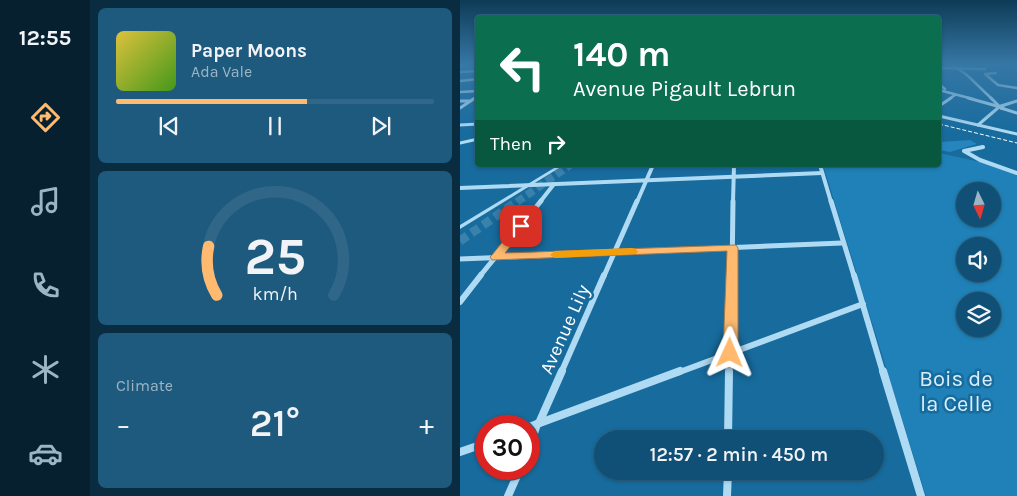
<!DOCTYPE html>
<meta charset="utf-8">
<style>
body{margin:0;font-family:Karla,sans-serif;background:#1e5a7e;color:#f1f3f6;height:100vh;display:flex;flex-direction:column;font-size:19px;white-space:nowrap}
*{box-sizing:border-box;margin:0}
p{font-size:16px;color:#9cb5c5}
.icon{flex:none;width:28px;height:28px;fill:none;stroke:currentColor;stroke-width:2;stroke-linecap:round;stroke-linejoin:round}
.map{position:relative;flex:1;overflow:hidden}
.sheet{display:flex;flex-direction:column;gap:8px;padding:8px;background:#092c41;width:370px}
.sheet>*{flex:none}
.banner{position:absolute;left:15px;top:15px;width:466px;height:152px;border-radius:5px;box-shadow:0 1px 4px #0004,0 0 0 1px #306788;background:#0b6e4f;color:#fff;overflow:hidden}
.needle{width:32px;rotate:175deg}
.controls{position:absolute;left:496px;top:182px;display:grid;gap:10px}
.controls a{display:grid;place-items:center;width:45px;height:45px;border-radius:50%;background:#115076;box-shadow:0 1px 4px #0004,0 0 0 1px #306788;font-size:25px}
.speed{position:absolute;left:15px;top:415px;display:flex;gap:10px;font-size:25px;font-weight:700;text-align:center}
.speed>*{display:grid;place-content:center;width:65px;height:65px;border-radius:50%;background:#115076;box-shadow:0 1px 4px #0004,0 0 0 1px #306788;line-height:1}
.speed .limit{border:8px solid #d22;background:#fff;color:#111}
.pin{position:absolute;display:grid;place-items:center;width:42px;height:42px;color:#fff;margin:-21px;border-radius:10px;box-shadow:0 2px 8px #0006}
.me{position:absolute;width:55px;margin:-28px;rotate:1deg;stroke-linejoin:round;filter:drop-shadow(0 0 4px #0008)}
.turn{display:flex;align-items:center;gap:18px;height:105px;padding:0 15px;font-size:22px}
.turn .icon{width:65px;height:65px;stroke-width:2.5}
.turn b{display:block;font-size:35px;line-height:42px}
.then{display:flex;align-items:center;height:48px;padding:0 15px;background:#0003;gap:10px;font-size:19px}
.big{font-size:38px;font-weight:600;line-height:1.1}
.sheet .card{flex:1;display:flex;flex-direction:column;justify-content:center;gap:8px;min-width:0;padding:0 18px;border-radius:8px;background:#1e5a7e}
.sheet .dial{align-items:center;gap:0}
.dial svg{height:130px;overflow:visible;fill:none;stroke:#306788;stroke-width:7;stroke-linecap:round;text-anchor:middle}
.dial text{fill:#f1f3f6;stroke:none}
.song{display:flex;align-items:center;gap:15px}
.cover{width:60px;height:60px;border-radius:8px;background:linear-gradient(135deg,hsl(50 70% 55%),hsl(100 70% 35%))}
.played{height:5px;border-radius:2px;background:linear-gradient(90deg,#ffba70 60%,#306788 60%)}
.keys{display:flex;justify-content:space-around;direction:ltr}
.heat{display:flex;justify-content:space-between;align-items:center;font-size:28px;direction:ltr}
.trip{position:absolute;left:134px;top:430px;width:290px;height:50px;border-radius:25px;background:#115076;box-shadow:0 1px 4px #0004,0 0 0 1px #306788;font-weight:600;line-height:50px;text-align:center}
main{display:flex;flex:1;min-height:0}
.menu{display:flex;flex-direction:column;width:90px;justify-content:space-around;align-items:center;background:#07202f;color:#9cb5c5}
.menu .icon{width:35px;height:35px}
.menu .current{color:#ffba70}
.menu b{font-size:22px;color:#f1f3f6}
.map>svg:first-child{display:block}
.green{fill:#1f81b7;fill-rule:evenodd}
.building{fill:#2685bc}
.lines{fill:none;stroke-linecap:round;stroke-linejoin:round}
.motorway-tunnel-far1{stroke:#3a81ac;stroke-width:8;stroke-dasharray:8 4;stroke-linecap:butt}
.motorway-tunnel{stroke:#3a81ac;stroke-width:9;stroke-dasharray:9 5;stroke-linecap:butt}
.minor-far5{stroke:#afdaf3;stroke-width:2.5}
.minor-far4{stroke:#afdaf3;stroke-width:3}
.minor-far3{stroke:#afdaf3;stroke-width:4}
.minor-far2{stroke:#afdaf3;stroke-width:5}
.minor-far1{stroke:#afdaf3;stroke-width:6}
.minor{stroke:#afdaf3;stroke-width:8}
.tertiary{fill:#afdaf3;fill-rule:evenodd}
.rail{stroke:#fff;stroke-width:1;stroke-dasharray:4 2;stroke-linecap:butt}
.route{fill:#ffba70;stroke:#a67949}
.slow{fill:#f59e0b}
.labels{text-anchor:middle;stroke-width:5;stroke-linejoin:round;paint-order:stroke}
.street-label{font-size:19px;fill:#fff;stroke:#176b9d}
.near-park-label{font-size:22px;fill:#d7effd;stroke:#176b9d}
</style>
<main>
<nav class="menu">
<b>12:55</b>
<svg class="icon current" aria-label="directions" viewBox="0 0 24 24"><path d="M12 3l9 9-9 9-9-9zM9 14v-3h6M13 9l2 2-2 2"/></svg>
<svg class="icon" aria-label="music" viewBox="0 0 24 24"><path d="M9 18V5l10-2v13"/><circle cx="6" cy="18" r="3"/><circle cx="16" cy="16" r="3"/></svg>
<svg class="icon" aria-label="phone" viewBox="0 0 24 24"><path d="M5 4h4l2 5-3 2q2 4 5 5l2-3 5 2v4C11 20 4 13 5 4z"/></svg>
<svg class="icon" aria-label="climate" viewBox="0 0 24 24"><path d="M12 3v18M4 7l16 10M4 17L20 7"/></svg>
<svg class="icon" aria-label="car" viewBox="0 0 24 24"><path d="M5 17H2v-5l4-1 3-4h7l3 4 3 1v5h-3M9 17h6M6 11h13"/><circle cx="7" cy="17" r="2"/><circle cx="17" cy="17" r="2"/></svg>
</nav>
<section class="sheet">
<div class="card">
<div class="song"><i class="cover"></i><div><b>Paper Moons</b><p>Ada Vale</p></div></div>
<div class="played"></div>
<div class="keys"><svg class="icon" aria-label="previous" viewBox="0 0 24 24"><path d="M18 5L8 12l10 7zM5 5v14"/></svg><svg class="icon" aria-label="pause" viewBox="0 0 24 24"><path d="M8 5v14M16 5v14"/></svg><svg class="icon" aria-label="next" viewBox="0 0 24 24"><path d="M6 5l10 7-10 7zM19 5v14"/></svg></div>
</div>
<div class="card dial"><svg viewBox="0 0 100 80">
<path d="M14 69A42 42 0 1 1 86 69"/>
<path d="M14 69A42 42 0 0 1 9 39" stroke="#ffba70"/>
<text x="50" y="56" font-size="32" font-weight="700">25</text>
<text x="50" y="72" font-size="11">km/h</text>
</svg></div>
<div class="card"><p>Climate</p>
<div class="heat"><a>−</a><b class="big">21°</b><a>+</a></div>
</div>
</section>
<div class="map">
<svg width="557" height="496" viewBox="0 0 557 496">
<rect width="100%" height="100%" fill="#176b9d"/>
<path class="green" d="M479,153L525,163L557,173V496H466L363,165H479ZM505,191H532V219H505ZM505,246H532V274H505ZM505,301H532V329H505Z"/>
<polygon class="building" points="510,140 517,144 490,152 479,150 479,142"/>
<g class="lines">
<polyline class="motorway-tunnel-far1" points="57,202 110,165"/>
<polyline class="motorway-tunnel" points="0,241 58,201"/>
<g class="minor-far5">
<polyline points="491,64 507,75 532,99"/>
<polyline points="0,67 3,64"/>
<polyline points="479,68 525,69"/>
<polyline points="0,72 18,71"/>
<polyline points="536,73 525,74 538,85 557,88"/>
<polyline points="0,81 18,79"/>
<polyline points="479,84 485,89"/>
<polyline points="479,90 513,99"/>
<polyline points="0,92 18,91"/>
<polyline points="13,99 18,96"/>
<polyline points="489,99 495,95"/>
</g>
<g class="minor-far4">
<polyline points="508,98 537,106"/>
<polyline points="531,98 539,106 543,107 541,108"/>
<polyline points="0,101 10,101"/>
<polyline points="479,106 491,98"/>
<polyline points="541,106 557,101"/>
<polyline points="0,108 15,98"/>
<polyline points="541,108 557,113"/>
<polyline points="479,116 557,134"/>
<polyline points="0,125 18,124"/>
<polyline points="518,125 539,107"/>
<polyline points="0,143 18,139"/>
</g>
<g class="minor-far3">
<polyline points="523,147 504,151 520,160 557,173"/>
<polyline points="360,165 371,202"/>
<polyline points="0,188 362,173"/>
<polyline points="80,202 94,184"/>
<polyline points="177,202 193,165"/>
<polyline points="273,202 274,165"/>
</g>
<g class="minor-far2">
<polyline points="371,201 394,276"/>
<polyline points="0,259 382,243"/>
<polyline points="20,276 81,201"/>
<polyline points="144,276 177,201"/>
<polyline points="272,276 273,201"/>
</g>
<g class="minor-far1">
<polyline points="394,275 423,373"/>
<polyline points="0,302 21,275"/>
<polyline points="101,373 144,275"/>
<polyline points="217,373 403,304"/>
<polyline points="269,373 272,275"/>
</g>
<g class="minor">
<polyline points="423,371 461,496"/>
<polyline points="79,423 102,371"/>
<polyline points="69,427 220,371"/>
<polyline points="268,439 269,371"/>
<polyline points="69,449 77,424"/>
<polyline points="0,452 26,443"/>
<polyline points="48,496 60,469"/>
<polyline points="267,496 268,471"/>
</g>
<polygon class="tertiary" points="99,165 104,165 0,229 0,225"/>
<polyline class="rail" points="479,124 557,143"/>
</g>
<linearGradient id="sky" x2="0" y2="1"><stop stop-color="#0d3b56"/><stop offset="0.48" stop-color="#3677a5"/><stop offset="1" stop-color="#3677a5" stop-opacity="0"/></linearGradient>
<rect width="557" height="133" fill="url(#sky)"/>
<polygon class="route" points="61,223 66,226 45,253 276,245 278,248 278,353 276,358 270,359 265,358 263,353 267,251 32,260 30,257 32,255 57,224"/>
<polygon class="slow" points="172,248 176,249 178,252 176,254 95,258 90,255 95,251"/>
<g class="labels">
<g class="street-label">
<text transform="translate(104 329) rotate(-66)" y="7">Avenue Lily</text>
</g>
<g class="near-park-label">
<text x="496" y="386">Bois de<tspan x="496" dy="25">la Celle</tspan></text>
</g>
</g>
</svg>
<div class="controls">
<a><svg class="needle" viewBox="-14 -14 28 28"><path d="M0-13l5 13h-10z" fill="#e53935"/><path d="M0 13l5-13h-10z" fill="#9cb5c5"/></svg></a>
<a><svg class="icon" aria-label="sound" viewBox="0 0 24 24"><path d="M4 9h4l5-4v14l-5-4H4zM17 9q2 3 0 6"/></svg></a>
<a><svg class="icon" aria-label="layers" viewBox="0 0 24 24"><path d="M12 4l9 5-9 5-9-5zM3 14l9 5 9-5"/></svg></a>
</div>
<div class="speed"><div class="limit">30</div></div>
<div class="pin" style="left:61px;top:226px;background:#d93025"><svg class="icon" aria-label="arrive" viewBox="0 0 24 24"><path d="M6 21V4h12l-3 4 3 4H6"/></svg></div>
<svg class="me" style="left:270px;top:353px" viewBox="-20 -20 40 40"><path d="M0-17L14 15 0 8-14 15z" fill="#ffba70" stroke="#fff" stroke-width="4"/></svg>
<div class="trip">12:57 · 2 min · 450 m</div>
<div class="banner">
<div class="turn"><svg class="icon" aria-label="left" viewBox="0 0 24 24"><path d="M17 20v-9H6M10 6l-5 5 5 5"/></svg><div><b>140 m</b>Avenue Pigault Lebrun</div></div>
<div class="then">Then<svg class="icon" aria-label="right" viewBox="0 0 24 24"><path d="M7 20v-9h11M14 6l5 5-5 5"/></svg></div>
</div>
</div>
</main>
